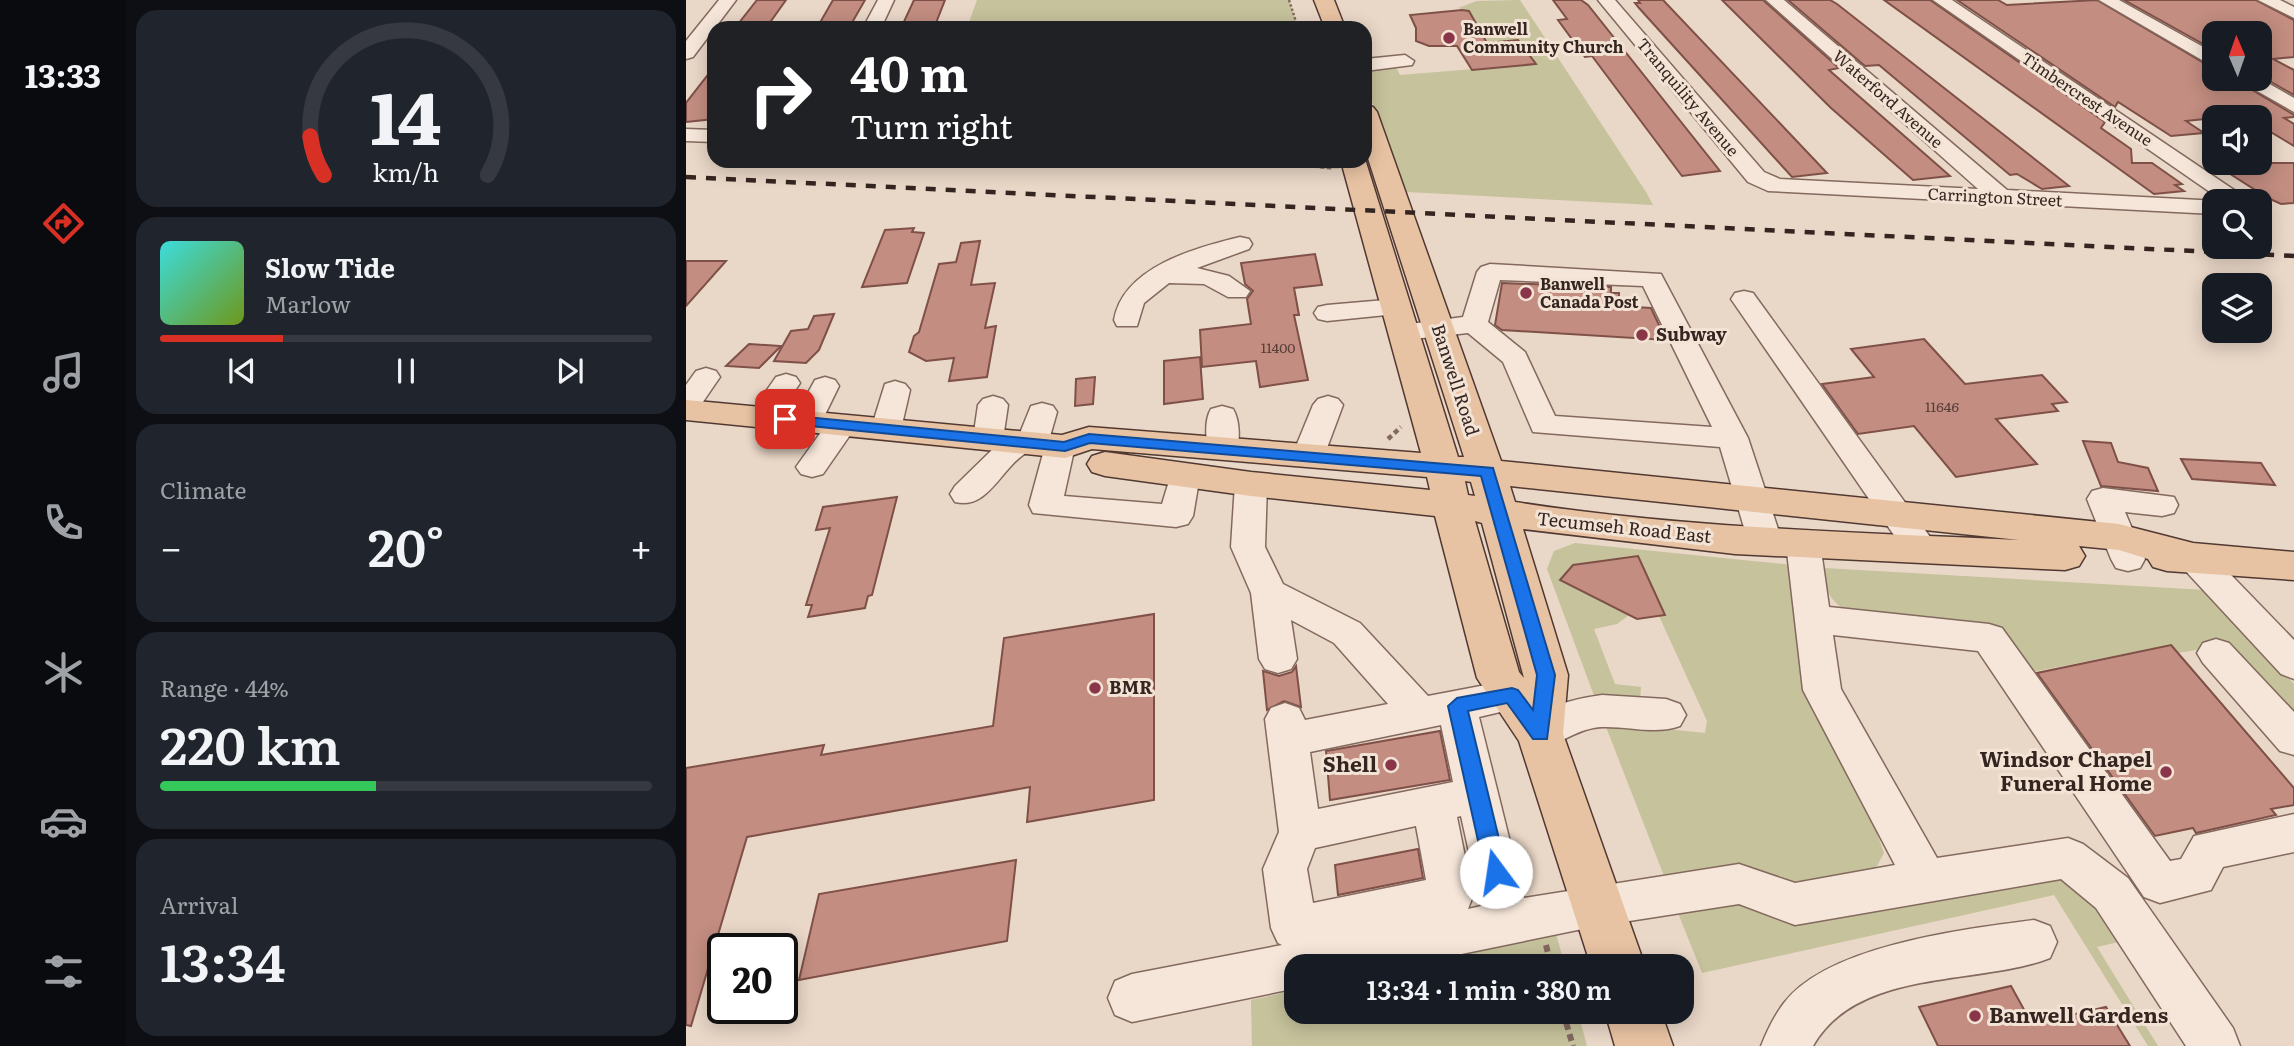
<!DOCTYPE html>
<meta charset="utf-8">
<style>
body{margin:0;font-family:Literata,serif;background:#20242c;color:#f1f3f6;height:100vh;display:flex;flex-direction:column;font-size:26px;white-space:nowrap}
*{box-sizing:border-box;margin:0}
p{font-size:23px;color:#9ea1a6}
.icon{flex:none;width:38px;height:38px;fill:none;stroke:currentColor;stroke-width:2;stroke-linecap:round;stroke-linejoin:round}
.map{position:relative;flex:1;overflow:hidden}
.details{display:flex;flex-direction:column;gap:10px;padding:10px;background:#0d0f14;width:560px}
.details>*{flex:none}
.guide{position:absolute;left:21px;top:21px;width:665px;height:147px;border-radius:21px;box-shadow:0 4px 18px #0003;background:#202124;color:#fff;overflow:hidden}
.needle{width:46px;rotate:358deg}
.controls{position:absolute;left:1516px;top:21px;display:grid;gap:14px}
.controls a{display:grid;place-items:center;width:70px;height:70px;border-radius:14px;background:#171b24;box-shadow:0 4px 18px #0003;font-size:35px}
.speed{position:absolute;left:21px;top:933px;display:flex;gap:14px;font-size:35px;font-weight:700;text-align:center}
.speed>*{display:grid;place-content:center;width:91px;height:91px;border-radius:50%;background:#171b24;box-shadow:0 4px 18px #0003;line-height:1}
.speed .limit{border:4px solid #111;border-radius:10px;background:#fff;color:#111}
.pin{position:absolute;display:grid;place-items:center;width:60px;height:60px;color:#fff;margin:-30px;border-radius:14px;box-shadow:0 4px 10px #0006}
.me{position:absolute;width:77px;margin:-38px;rotate:346deg;stroke-linejoin:round;filter:drop-shadow(0 0 5px #0008)}
.turn{display:flex;align-items:center;gap:24px;height:147px;padding:0 28px;font-size:32px}
.turn .icon{width:91px;height:91px;stroke-width:2.5}
.turn b{display:block;font-size:49px;line-height:60px}
.big{font-size:52px;font-weight:600;line-height:1.1}
.details .tile{flex:1;display:flex;flex-direction:column;justify-content:center;gap:10px;min-width:0;padding:0 24px;border-radius:21px;background:#20242c}
.details .dial{align-items:center;gap:0}
.dial svg{height:182px;overflow:visible;fill:none;stroke:#363941;stroke-width:7;stroke-linecap:round;text-anchor:middle}
.dial text{fill:#f1f3f6;stroke:none}
.song{display:flex;align-items:center;gap:21px}
.cover{width:84px;height:84px;border-radius:10px;background:linear-gradient(135deg,hsl(180 70% 55%),hsl(80 70% 35%))}
.played{height:7px;border-radius:4px;background:linear-gradient(90deg,#d93025 25%,#363941 25%)}
.keys{display:flex;justify-content:space-around;direction:ltr}
.heat{display:flex;justify-content:space-between;align-items:center;font-size:38px;direction:ltr}
.charge{height:10px;border-radius:5px;background:linear-gradient(90deg,#34c759 44%,#363941 0)}
.trip{position:absolute;left:598px;top:954px;width:410px;height:70px;border-radius:21px;background:#171b24;box-shadow:0 4px 18px #0003;font-weight:600;line-height:70px;text-align:center}
main{display:flex;flex:1;min-height:0}
.tab-bar{display:flex;flex-direction:column;width:126px;justify-content:space-around;align-items:center;background:#090b0e;color:#9ea1a6}
.tab-bar .icon{width:49px;height:49px}
.tab-bar .on{color:#d93025}
.tab-bar b{font-size:32px;color:#f1f3f6}
.map>svg:first-child{display:block}
.green{fill:#c6c29c}
.building{fill:#c38d81;stroke:#7f5047;stroke-width:2}
.lines{fill:none;stroke-linecap:round;stroke-linejoin:round}
.minor-casing{stroke:#83695e;stroke-width:3}
.major-casing{stroke:#513932;stroke-width:3}
.path-far3{stroke:#83695e;stroke-width:2.5;stroke-dasharray:2.5 2;stroke-linecap:butt}
.path-far2{stroke:#83695e;stroke-width:3.5;stroke-dasharray:4.5 2.5;stroke-linecap:butt}
.path-far1{stroke:#83695e;stroke-width:4.5;stroke-dasharray:5 3.5;stroke-linecap:butt}
.path{stroke:#83695e;stroke-width:6;stroke-dasharray:7 4.5;stroke-linecap:butt}
.minor{fill:#f5e6d9;fill-rule:evenodd}
.major{fill:#e8c3a3;fill-rule:evenodd}
.rail{stroke:#352520;stroke-width:4.5;stroke-dasharray:10 10;stroke-linecap:butt}
.route{fill:#1a73e8;stroke:#114b97;stroke-width:2}
.poi-dot{fill:#8b3549;stroke:#f2e3d5;stroke-width:2.5}
.labels{text-anchor:middle;stroke-width:6;stroke-linejoin:round;paint-order:stroke}
.number-label{font-size:14px;fill:#583f38}
.far-poi-label{font-size:16px;font-weight:bold;fill:#352520;stroke:#f2e3d5;text-anchor:start}
.far-street-label{font-size:16px;fill:#352520;stroke:#f2e3d5}
.poi-label{font-size:18px;font-weight:bold;fill:#352520;stroke:#f2e3d5;text-anchor:start}
.street-label{font-size:18px;fill:#352520;stroke:#f2e3d5}
.near-poi-label{font-size:21px;font-weight:bold;fill:#352520;stroke:#f2e3d5;text-anchor:end}
</style>
<main>
<nav class="tab-bar">
<b>13:33</b>
<svg class="icon on" aria-label="directions" viewBox="0 0 24 24"><path d="M12 3l9 9-9 9-9-9zM9 14v-3h6M13 9l2 2-2 2"/></svg>
<svg class="icon" aria-label="music" viewBox="0 0 24 24"><path d="M9 18V5l10-2v13"/><circle cx="6" cy="18" r="3"/><circle cx="16" cy="16" r="3"/></svg>
<svg class="icon" aria-label="phone" viewBox="0 0 24 24"><path d="M5 4h4l2 5-3 2q2 4 5 5l2-3 5 2v4C11 20 4 13 5 4z"/></svg>
<svg class="icon" aria-label="climate" viewBox="0 0 24 24"><path d="M12 3v18M4 7l16 10M4 17L20 7"/></svg>
<svg class="icon" aria-label="car" viewBox="0 0 24 24"><path d="M5 17H2v-5l4-1 3-4h7l3 4 3 1v5h-3M9 17h6M6 11h13"/><circle cx="7" cy="17" r="2"/><circle cx="17" cy="17" r="2"/></svg>
<svg class="icon" aria-label="filters" viewBox="0 0 24 24"><path d="M4 7h16M4 17h16"/><circle cx="9" cy="7" r="2"/><circle cx="15" cy="17" r="2"/></svg>
</nav>
<section class="details">
<div class="tile dial"><svg viewBox="0 0 100 80">
<path d="M14 69A42 42 0 1 1 86 69"/>
<path d="M14 69A42 42 0 0 1 8 52" stroke="#d93025"/>
<text x="50" y="56" font-size="32" font-weight="700">14</text>
<text x="50" y="72" font-size="11">km/h</text>
</svg></div>
<div class="tile">
<div class="song"><i class="cover"></i><div><b>Slow Tide</b><p>Marlow</p></div></div>
<div class="played"></div>
<div class="keys"><svg class="icon" aria-label="previous" viewBox="0 0 24 24"><path d="M18 5L8 12l10 7zM5 5v14"/></svg><svg class="icon" aria-label="pause" viewBox="0 0 24 24"><path d="M8 5v14M16 5v14"/></svg><svg class="icon" aria-label="next" viewBox="0 0 24 24"><path d="M6 5l10 7-10 7zM19 5v14"/></svg></div>
</div>
<div class="tile"><p>Climate</p>
<div class="heat"><a>−</a><b class="big">20°</b><a>+</a></div>
</div>
<div class="tile"><p>Range · 44%</p><b class="big">220 km</b><div class="charge"></div></div>
<div class="tile"><p>Arrival</p><b class="big">13:34</b></div>
</section>
<div class="map">
<svg width="1608" height="1046" viewBox="0 0 1608 1046">
<rect width="100%" height="100%" fill="#e9d7c7"/>
<g class="green">
<polygon points="291,0 603,0 612,28 281,28"/>
<polygon points="834,0 960,192 967,205 721,192 679,84 679,68 708,64 714,75 849,64 801,43 783,11 772,8 791,1"/>
<polygon points="468,161 651,161 653,169"/>
<polygon points="889,543 1107,565 1118,693 1188,825 1198,853 1187,873 1125,886 980,881 920,727 933,724 1019,733 1021,721 973,616 979,615 953,556 887,565 878,582 943,615 931,624 908,629 929,684 955,687 954,700 910,701 861,569 868,551"/>
<path d="M1138,568L1520,590L1608,684V722L1539,645L1492,653L1485,645L1341,673L1327,654L1162,612C1142,599 1139,590 1138,568Z"/>
<polygon points="1349,873 1384,878 1441,940 1411,947 1472,1046 1462,1046 1368,895 1016,973 992,913 1060,903 1093,919 1121,923"/>
<polygon points="870,934 879,966 722,966"/>
<polygon points="611,990 611,1012 892,1012 901,1046 566,1046 565,1000"/>
</g>
<g class="building">
<polygon points="71,0 100,0 80,28 49,28"/>
<polygon points="147,0 179,0 163,28 132,26"/>
<polygon points="228,0 259,0 248,28 215,28"/>
<polygon points="867,0 895,0 902,5 1034,171 996,176 906,56 899,57 872,20 881,19"/>
<polygon points="952,0 977,0 1141,173 1106,177 953,8 949,3 954,3"/>
<polygon points="1036,0 1077,0 1153,68 1143,70 1264,176 1227,180 1145,108"/>
<polygon points="1102,0 1144,0 1151,4 1383,186 1356,189 1331,174 1324,175 1193,65 1179,66"/>
<polygon points="1198,0 1244,0 1419,122 1415,128 1445,149 1446,163 1466,163 1496,184 1489,185 1498,191 1468,194"/>
<polygon points="1271,0 1312,0 1321,5 1411,0 1528,69 1528,79 1548,79 1608,115 1608,117 1598,118 1608,124 1608,146 1573,125 1573,117 1557,115 1500,121 1518,133 1485,136 1432,102 1429,107"/>
<polygon points="1438,0 1570,0 1608,20 1608,57 1587,59 1608,70 1608,95 1573,75 1573,33 1528,33 1528,50"/>
<polygon points="776,10 783,11 801,43 832,40 850,64 786,70 771,46 743,46 730,41 730,28 724,15"/>
<polygon points="28,67 28,119 0,122 0,103"/>
<polygon points="1527,163 1608,163 1608,203 1595,204 1582,198"/>
<polygon points="228,228 226,232 238,233 221,283 176,287 199,230"/>
<polygon points="294,241 285,285 309,283 299,328 310,326 301,377 263,381 268,358 240,361 223,352 228,336 233,332 253,264 270,262 275,243"/>
<polygon points="629,254 636,285 608,288 613,315 608,315 622,380 574,387 570,361 516,367 514,330 565,324 561,299 567,291 559,284 555,263"/>
<polygon points="0,261 40,261 0,306"/>
<polygon points="816,283 925,287 925,293 933,293 933,306 965,308 980,340 816,330 809,325"/>
<polygon points="148,314 133,350 120,363 88,361 105,331 122,329 128,316"/>
<polygon points="1238,339 1279,384 1356,375 1381,402 1366,404 1372,411 1310,419 1351,464 1270,477 1228,426 1172,434 1136,384 1188,377 1165,349"/>
<polygon points="63,344 95,346 73,368 40,366"/>
<polygon points="514,357 517,399 478,404 478,361"/>
<polygon points="409,377 407,404 389,406 390,379"/>
<polygon points="1397,441 1425,443 1432,462 1462,468 1472,491 1415,486"/>
<polygon points="1495,459 1575,463 1589,485 1506,479"/>
<polygon points="211,497 186,595 182,596 179,608 122,617 126,605 120,605 144,528 130,530 137,507"/>
<polygon points="952,556 979,615 951,619 874,580 887,565"/>
<polygon points="468,614 468,800 341,822 344,787 61,837 5,1026 0,1025 0,768 138,745 135,755 307,726 318,638"/>
<polygon points="1485,645 1608,788 1608,805 1585,809 1590,815 1510,833 1507,828 1469,836 1351,673"/>
<polygon points="610,666 615,707 598,701 581,710 577,671 593,676 606,672"/>
<polygon points="754,731 764,780 644,800 640,751"/>
<polygon points="732,849 737,878 652,895 649,865"/>
<polygon points="330,860 321,941 113,980 133,894"/>
<polygon points="1325,986 1346,1024 1420,1007 1444,1046 1252,1046 1233,1007"/>
</g>
<g class="lines">
<g class="minor-casing">
<g id="minor">
<polygon points="33,0 50,0 7,57 0,59 0,41"/>
<polygon points="192,0 208,0 195,28 177,28"/>
<polygon points="912,0 929,0 1078,172 1094,179 1292,189 1080,0 1098,0 1321,190 1533,201 1534,199 1247,0 1266,0 1560,198 1557,201 1528,201 1528,214 1082,191 1062,182"/>
<polygon points="1413,0 1433,0 1528,53 1528,67"/>
<polygon points="1572,0 1594,0 1608,7 1608,18"/>
<polygon points="719,55 728,61 726,65 679,71 679,59"/>
<polygon points="1573,78 1608,98 1608,112 1550,79"/>
<polygon points="0,129 28,130 28,142 0,141"/>
<path d="M554,237L563,239L566,244L563,249L511,268L543,276L564,291L560,297H542L518,284L483,283L458,303L451,326H431L428,320C437,267 509,248 554,237Z"/>
<path d="M804,264L975,274L1062,438L1096,541L1091,549L1079,553L1067,549L1062,541L1034,447L847,432L817,362L782,333L718,340L708,338L704,332L708,326L777,317L791,272L795,267ZM814,280L957,286L1026,427L869,416L839,352L802,322Z"/>
<polygon points="1058,291 1067,293 1247,541 1252,549 1247,557 1235,561 1223,557 1045,299 1049,293"/>
<polygon points="711,299 720,301 724,307 720,313 641,321 632,319 628,313 632,307 641,305"/>
<polygon points="20,368 30,371 34,377 10,412 0,415 0,385 10,371"/>
<polygon points="100,374 110,377 114,383 88,423 77,426 66,423 62,417 90,377"/>
<polygon points="139,377 149,380 153,386 132,429 121,431 110,429 106,422 129,380"/>
<polygon points="209,381 219,384 224,390 215,429 211,436 200,438 189,436 185,429 199,384"/>
<path d="M307,396L317,399L322,405L317,439L334,433L345,406L356,403L367,406L371,412L363,440L374,436L385,439L389,446L378,496L476,504L487,468L498,465L509,468L514,475L507,516L502,524L490,527L347,513L343,505L358,450C351,453 342,451 337,455C314,471 301,510 269,502L264,494L269,486L309,447L291,446L287,439L292,405L297,399Z"/>
<polygon points="642,396 652,399 657,405 638,456 633,463 622,466 611,463 606,456 627,405 632,399"/>
<path d="M536,406L547,409C554,420 555,445 548,456L537,459L526,456C519,445 518,420 525,409Z"/>
<polygon points="156,416 167,418 171,425 137,474 126,477 115,474 110,467 145,418"/>
<path d="M565,473L576,477L581,484L579,547L597,584L674,623L742,696L826,680L840,684L845,695L840,706L793,717L838,898L1053,864L1109,883L1209,865L1117,690L1100,543L1105,535L1117,531L1129,535L1134,543L1143,607L1303,624L1316,628L1484,861L1495,859L1508,836L1608,814V852L1537,867L1525,890L1474,903L1458,897L1292,651L1147,635L1155,689L1251,858L1382,838L1397,844L1442,878L1547,1028L1554,1046H1500L1410,908L1375,879L1109,925L1053,904L911,926L717,966H611V988L446,1022L429,1015L422,998L429,981L446,974L596,945L592,943L585,928L577,869L593,832L579,719L585,708L599,703L613,708L619,720L702,704L648,643L605,620L611,659L605,669L592,673L579,669L573,659L565,593L545,547L549,484L554,477ZM755,725L767,782L632,809L624,752ZM775,816L795,906L782,909L787,896L771,817ZM730,826L740,880L627,903L621,869L629,848Z"/>
<polygon points="1417,488 1488,497 1492,505 1488,513 1476,516 1439,512 1459,559 1454,568 1442,571 1430,568 1425,559 1401,499 1406,491"/>
<polygon points="1507,545 1519,548 1608,640 1608,679 1595,674 1495,566 1490,557 1495,548"/>
<polygon points="1530,639 1543,643 1608,712 1608,755 1594,751 1517,663 1511,653 1517,643"/>
<path d="M916,695L980,699L994,704L1000,715L994,726C968,735 943,726 916,727C893,728 875,743 854,750L840,746L834,734C848,707 888,699 916,695Z"/>
<path d="M1348,920L1364,926L1371,942L1364,958C1293,986 1172,967 1127,1046H1075C1081,1031 1088,1016 1098,1003C1142,945 1279,929 1348,920Z"/>
</g>
</g>
<g class="major-casing">
<g id="major">
<polygon points="628,0 648,0 659,28 639,28"/>
<path d="M679,105L687,107L691,112L815,461L1433,524L1507,543L1608,552V580L1481,571L1467,567L1462,559L1433,550L1393,546L1399,556L1393,566L1379,570L1049,554L837,529L882,675L877,734L959,966H905L833,741L791,678L749,516L565,496L419,476L406,472L401,464L406,456L419,452L565,472L744,490L741,477L406,449L379,458L0,420V400L376,435L403,427L735,453L655,161L679,159L772,457H778L679,149ZM779,481L785,482L789,496L782,495ZM824,486L1333,540C1165,532 995,528 829,502ZM789,521L796,523L838,678L833,672Z"/>
<polygon points="919,1012 975,1012 987,1046 929,1046"/>
</g>
</g>
<g class="path-far3">
<polyline points="603,0 612,28"/>
<polyline points="585,161 642,167"/>
</g>
<polyline class="path-far2" points="627,166 647,168"/>
<polyline class="path-far1" points="702,439 715,427"/>
<g class="path">
<polyline points="860,945 865,966"/>
<polyline points="877,1012 887,1046"/>
</g>
<use href="#minor" class="minor"/>
<use href="#major" class="major"/>
<polyline class="rail" points="0,177 1608,256"/>
</g>
<polygon class="route" points="99,415 378,442 403,434 807,468 869,675 861,739 847,739 821,703 782,711 821,872 818,879 810,881 803,879 799,872 762,706 771,698 826,688 832,690 847,710 851,675 795,476 404,443 379,451 94,423 94,416"/>
<g class="poi-dot">
<circle cx="763" cy="38" r="7"/>
<circle cx="840" cy="293" r="7"/>
<circle cx="956" cy="335" r="7"/>
<circle cx="409" cy="688" r="7"/>
<circle cx="705" cy="765" r="7"/>
<circle cx="1480" cy="772" r="7"/>
<circle cx="1289" cy="1016" r="7"/>
</g>
<g class="labels">
<g class="number-label">
<text x="592" y="353">11400</text>
<text x="1256" y="412">11646</text>
</g>
<g class="far-poi-label">
<text x="777" y="35">Banwell<tspan x="777" dy="18">Community Church</tspan></text>
<text x="854" y="290">Banwell<tspan x="854" dy="18">Canada Post</tspan></text>
</g>
<g class="far-street-label">
<text transform="translate(1002 97) rotate(50)" y="6">Tranquility Avenue</text>
<text transform="translate(1202 99) rotate(41)" y="6">Waterford Avenue</text>
<text transform="translate(1401 99) rotate(34)" y="6">Timbercrest Avenue</text>
<text transform="translate(1309 197) rotate(3)" y="6">Carrington Street</text>
</g>
<g class="poi-label">
<text x="970" y="341">Subway</text>
<text x="423" y="694">BMR</text>
</g>
<g class="street-label">
<text transform="translate(769 380) rotate(72)" y="6">Banwell Road</text>
<text transform="translate(938 528) rotate(6)" y="6">Tecumseh Road East</text>
</g>
<g class="near-poi-label">
<text x="1466" y="767">Windsor Chapel<tspan x="1466" dy="24">Funeral Home</tspan></text>
<text x="691" y="772">Shell</text>
<text x="1303" y="1023" text-anchor="start">Banwell Gardens</text>
</g>
</g>
</svg>
<div class="controls">
<a><svg class="needle" viewBox="-14 -14 28 28"><path d="M0-13l5 13h-10z" fill="#e53935"/><path d="M0 13l5-13h-10z" fill="#9ea1a6"/></svg></a>
<a><svg class="icon" aria-label="sound" viewBox="0 0 24 24"><path d="M4 9h4l5-4v14l-5-4H4zM17 9q2 3 0 6"/></svg></a>
<a><svg class="icon" aria-label="search" viewBox="0 0 24 24"><circle cx="10" cy="10" r="6"/><path d="M15 15l6 6"/></svg></a>
<a><svg class="icon" aria-label="layers" viewBox="0 0 24 24"><path d="M12 4l9 5-9 5-9-5zM3 14l9 5 9-5"/></svg></a>
</div>
<div class="speed"><div class="limit">20</div></div>
<div class="pin" style="left:99px;top:419px;background:#d93025"><svg class="icon" aria-label="arrive" viewBox="0 0 24 24"><path d="M6 21V4h12l-3 4 3 4H6"/></svg></div>
<svg class="me" style="left:810px;top:872px" viewBox="-20 -20 40 40"><circle r="19" fill="#fff"/><path d="M0-13L10 11 0 6-10 11z" fill="#1a73e8"/></svg>
<div class="trip">13:34 · 1 min · 380 m</div>
<div class="guide">
<div class="turn"><svg class="icon" aria-label="right" viewBox="0 0 24 24"><path d="M7 20v-9h11M14 6l5 5-5 5"/></svg><div><b>40 m</b>Turn right</div></div>
</div>
</div>
</main>
